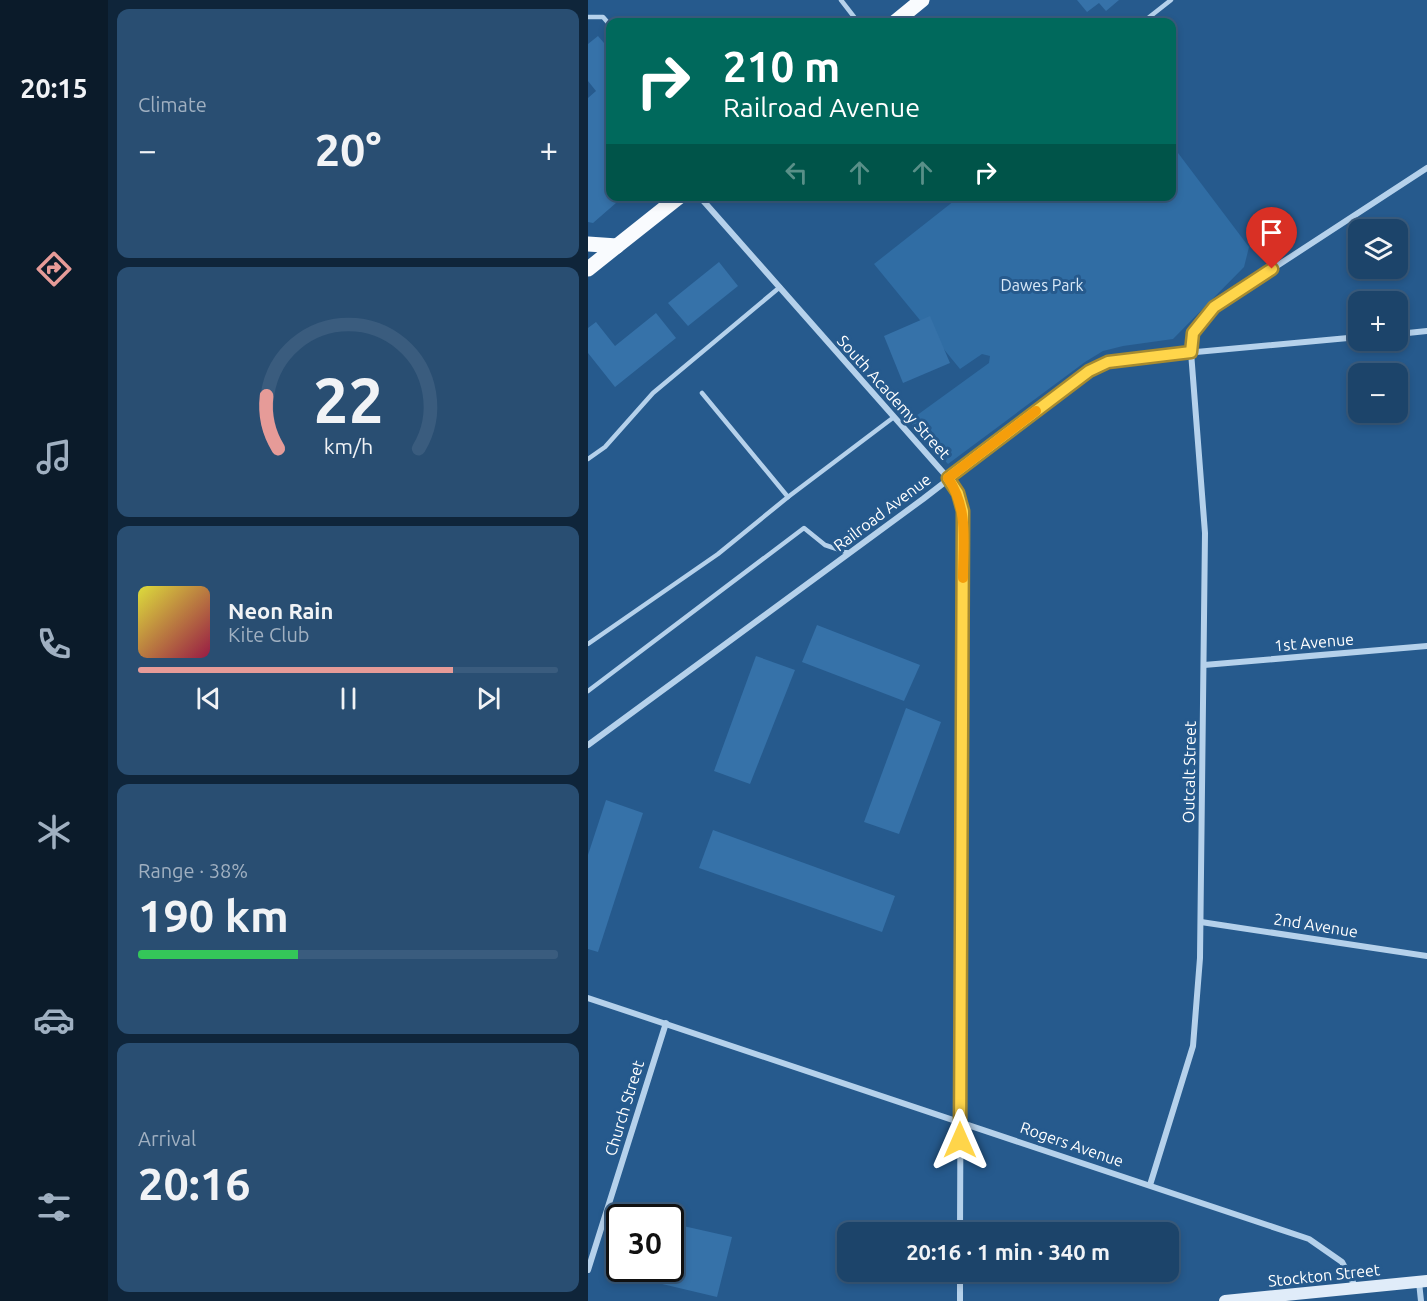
<!DOCTYPE html>
<meta charset="utf-8">
<style>
body{margin:0;font-family:Ubuntu,sans-serif;background:#294e72;color:#f1f3f6;height:100vh;display:flex;flex-direction:column;font-size:22px;white-space:nowrap}
*{box-sizing:border-box;margin:0}
p{font-size:20px;color:#a0b0c1}
.icon{flex:none;width:33px;height:33px;fill:none;stroke:currentColor;stroke-width:2;stroke-linecap:round;stroke-linejoin:round}
.map{position:relative;flex:1;overflow:hidden}
.panel{display:flex;flex-direction:column;gap:9px;padding:9px;background:#0f253a;width:480px}
.panel>*{flex:none}
.guide{position:absolute;left:18px;top:18px;width:570px;height:183px;border-radius:12px;box-shadow:0 3px 9px #0003,0 0 0 2px #3a5c7e;background:#00695c;color:#fff;overflow:hidden}
.controls{position:absolute;left:760px;top:219px;display:grid;gap:12px}
.controls a{display:grid;place-items:center;width:60px;height:60px;border-radius:12px;background:#1c446a;box-shadow:0 3px 9px #0003,0 0 0 2px #3a5c7e;font-size:30px}
.speed{position:absolute;left:18px;top:1204px;display:flex;gap:12px;font-size:30px;font-weight:700;text-align:center}
.speed>*{display:grid;place-content:center;width:78px;height:78px;border-radius:50%;background:#1c446a;box-shadow:0 3px 9px #0003,0 0 0 2px #3a5c7e;line-height:1}
.speed .limit{border:3px solid #111;border-radius:9px;background:#fff;color:#111}
.pin{position:absolute;display:grid;place-items:center;width:51px;height:51px;color:#fff;margin:-62px -26px;border-radius:50% 50% 50% 0;rotate:-45deg;box-shadow:0 0 6px #0007}
.pin .icon{rotate:45deg}
.me{position:absolute;width:66px;margin:-33px;rotate:0deg;stroke-linejoin:round;filter:drop-shadow(0 0 4px #0008)}
.turn{display:flex;align-items:center;gap:21px;height:126px;padding:0 18px;font-size:27px}
.turn .icon{width:78px;height:78px;stroke-width:2.5}
.turn b{display:block;font-size:42px;line-height:51px}
.lanes{display:flex;align-items:center;height:57px;padding:0 18px;background:#0003;justify-content:center;gap:30px;direction:ltr}
.lanes .off{opacity:.35}
.big{font-size:45px;font-weight:700;line-height:1.1}
.panel .card{flex:1;display:flex;flex-direction:column;justify-content:center;gap:9px;min-width:0;padding:0 21px;border-radius:12px;background:#294e72}
.panel .dial{align-items:center;gap:0}
.dial svg{height:156px;overflow:visible;fill:none;stroke:#3a5c7e;stroke-width:7;stroke-linecap:round;text-anchor:middle}
.dial text{fill:#f1f3f6;stroke:none}
.song{display:flex;align-items:center;gap:18px}
.cover{width:72px;height:72px;border-radius:9px;background:linear-gradient(135deg,hsl(60 70% 55%),hsl(340 70% 35%))}
.played{height:6px;border-radius:3px;background:linear-gradient(90deg,#e69b98 75%,#3a5c7e 75%)}
.keys{display:flex;justify-content:space-around;direction:ltr}
.heat{display:flex;justify-content:space-between;align-items:center;font-size:33px;direction:ltr}
.charge{height:9px;border-radius:4px;background:linear-gradient(90deg,#34c759 38%,#3a5c7e 0)}
.trip{position:absolute;left:249px;top:1222px;width:342px;height:60px;border-radius:12px;background:#1c446a;box-shadow:0 3px 9px #0003,0 0 0 2px #3a5c7e;font-weight:700;line-height:60px;text-align:center}
main{display:flex;flex:1;min-height:0}
.dock{display:flex;flex-direction:column;width:108px;justify-content:space-around;align-items:center;background:#0b1b2a;color:#a0b0c1}
.dock .icon{width:42px;height:42px}
.dock .on{color:#e69b98}
.dock b{font-size:27px;color:#f1f3f6}
.map>svg:first-child{display:block}
.green{fill:#306da4}
.building{fill:#3672a9}
.lines{fill:none;stroke-linecap:round;stroke-linejoin:round}
.lane{stroke:#b5d1eb;stroke-width:4.5}
.street{stroke:#b5d1eb;stroke-width:6}
.secondary{stroke:#e0ecf9;stroke-width:12}
.primary{stroke:#f9fbfe;stroke-width:15}
.route-casing{stroke:#a68a30;stroke-width:15}
.route{stroke:#ffd54a;stroke-width:10}
.slow{stroke:#f59e0b;stroke-width:10}
.labels{text-anchor:middle;stroke-width:6;stroke-linejoin:round;paint-order:stroke}
.park-label{font-size:16px;fill:#d9e9f8;stroke:#265a8d}
.street-label{font-size:16px;fill:#fff;stroke:#265a8d}
</style>
<main>
<nav class="dock">
<b>20:15</b>
<svg class="icon on" aria-label="directions" viewBox="0 0 24 24"><path d="M12 3l9 9-9 9-9-9zM9 14v-3h6M13 9l2 2-2 2"/></svg>
<svg class="icon" aria-label="music" viewBox="0 0 24 24"><path d="M9 18V5l10-2v13"/><circle cx="6" cy="18" r="3"/><circle cx="16" cy="16" r="3"/></svg>
<svg class="icon" aria-label="phone" viewBox="0 0 24 24"><path d="M5 4h4l2 5-3 2q2 4 5 5l2-3 5 2v4C11 20 4 13 5 4z"/></svg>
<svg class="icon" aria-label="climate" viewBox="0 0 24 24"><path d="M12 3v18M4 7l16 10M4 17L20 7"/></svg>
<svg class="icon" aria-label="car" viewBox="0 0 24 24"><path d="M5 17H2v-5l4-1 3-4h7l3 4 3 1v5h-3M9 17h6M6 11h13"/><circle cx="7" cy="17" r="2"/><circle cx="17" cy="17" r="2"/></svg>
<svg class="icon" aria-label="filters" viewBox="0 0 24 24"><path d="M4 7h16M4 17h16"/><circle cx="9" cy="7" r="2"/><circle cx="15" cy="17" r="2"/></svg>
</nav>
<section class="panel">
<div class="card"><p>Climate</p>
<div class="heat"><a>−</a><b class="big">20°</b><a>+</a></div>
</div>
<div class="card dial"><svg viewBox="0 0 100 80">
<path d="M14 69A42 42 0 1 1 86 69"/>
<path d="M14 69A42 42 0 0 1 8 42" stroke="#e69b98"/>
<text x="50" y="56" font-size="32" font-weight="700">22</text>
<text x="50" y="72" font-size="11">km/h</text>
</svg></div>
<div class="card">
<div class="song"><i class="cover"></i><div><b>Neon Rain</b><p>Kite Club</p></div></div>
<div class="played"></div>
<div class="keys"><svg class="icon" aria-label="previous" viewBox="0 0 24 24"><path d="M18 5L8 12l10 7zM5 5v14"/></svg><svg class="icon" aria-label="pause" viewBox="0 0 24 24"><path d="M8 5v14M16 5v14"/></svg><svg class="icon" aria-label="next" viewBox="0 0 24 24"><path d="M6 5l10 7-10 7zM19 5v14"/></svg></div>
</div>
<div class="card"><p>Range · 38%</p><b class="big">190 km</b><div class="charge"></div></div>
<div class="card"><p>Arrival</p><b class="big">20:16</b></div>
</section>
<div class="map">
<svg width="839" height="1301" viewBox="0 0 839 1301">
<rect width="100%" height="100%" fill="#265a8d"/>
<polygon class="green" points="584,145 661,247 656,267 585,339 535,346 515,351 497,362 360,464 321,421 401,363 402,356 394,354 372,369 286,264 371,197 584,196"/>
<g class="building">
<polygon points="489,0 531,0 518,11 511,3 499,12"/>
<polygon points="10,36 22,50 22,196 36,196 5,223 0,222 0,98 8,91 0,81 0,44"/>
<polygon points="131,262 150,286 100,326 80,303"/>
<polygon points="68,313 88,338 27,387 0,353 0,328 8,322 27,346"/>
<polygon points="342,316 362,363 315,383 296,336"/>
<polygon points="229,625 332,665 316,701 214,662"/>
<polygon points="168,656 207,670 162,784 126,771"/>
<polygon points="318,708 353,722 311,834 276,822"/>
<polygon points="18,800 55,813 10,952 0,949 0,855"/>
<polygon points="125,830 307,896 294,932 111,868"/>
<polygon points="82,1223 144,1237 129,1297 32,1274 33,1269 82,1269"/>
</g>
<g class="lines">
<g class="lane">
<polyline points="253,0 270,22"/>
<polyline points="0,17 15,17 22,25"/>
<polyline points="555,22 583,0"/>
<polyline points="114,393 200,497"/>
<polyline points="0,459 17,447 65,393 192,287"/>
<polyline points="0,644 130,554 200,497 306,417"/>
<polyline points="0,691 216,528 237,545 261,553"/>
</g>
<g class="street">
<polyline points="111,196 360,478 370,493 375,511 372,1233"/>
<polyline points="810,334 839,331"/>
<polyline points="616,665 839,646"/>
<polyline points="0,745 335,499 501,371 521,362 543,358 771,337"/>
<polyline points="613,922 839,956"/>
<polyline points="0,998 721,1239 754,1262 768,1288"/>
<polyline points="562,1185 605,1046 612,958 617,533 603,352 605,333 626,307 839,168"/>
<polyline points="0,1270 78,1023"/>
<polyline points="831,1282 833,1301"/>
<polyline points="372,1301 372,1272"/>
</g>
<polyline class="secondary" points="637,1301 839,1281"/>
<g class="primary">
<polyline points="307,22 334,0"/>
<polyline points="0,244 29,246"/>
<polyline points="0,269 92,196"/>
</g>
</g>
<g class="lines">
<g class="route-casing">
<polyline id="route" points="372,1140 375,511 370,493 360,478 501,371 520,362 603,352 605,333 626,307 684,269"/>
</g>
<use href="#route" class="route"/>
<path class="slow" d="M375,578C375,542 381,510 360,478L448,411"/>
</g>
<g class="labels">
<g class="park-label">
<text x="454" y="291">Dawes Park</text>
</g>
<g class="street-label">
<text transform="translate(306 397) rotate(48)" y="6">South Academy Street</text>
<text transform="translate(294 512) rotate(-37)" y="6">Railroad Avenue</text>
<text transform="translate(726 642) rotate(-5)" y="6">1st Avenue</text>
<text transform="translate(601 772) rotate(-89)" y="6">Outcalt Street</text>
<text transform="translate(728 925) rotate(9)" y="6">2nd Avenue</text>
<text transform="translate(36 1108) rotate(-73)" y="6">Church Street</text>
<text transform="translate(484 1144) rotate(19)" y="6">Rogers Avenue</text>
<text transform="translate(736 1275) rotate(-6)" y="6">Stockton Street</text>
</g>
</g>
</svg>
<div class="controls">
<a><svg class="icon" aria-label="layers" viewBox="0 0 24 24"><path d="M12 4l9 5-9 5-9-5zM3 14l9 5 9-5"/></svg></a>
<a>+</a>
<a>−</a>
</div>
<div class="speed"><div class="limit">30</div></div>
<div class="pin" style="left:684px;top:269px;background:#d93025"><svg class="icon" aria-label="arrive" viewBox="0 0 24 24"><path d="M6 21V4h12l-3 4 3 4H6"/></svg></div>
<svg class="me" style="left:372px;top:1140px" viewBox="-20 -20 40 40"><path d="M0-17L14 15 0 8-14 15z" fill="#ffd54a" stroke="#fff" stroke-width="4"/></svg>
<div class="trip">20:16 · 1 min · 340 m</div>
<div class="guide">
<div class="turn"><svg class="icon" aria-label="right" viewBox="0 0 24 24"><path d="M7 20v-9h11M14 6l5 5-5 5"/></svg><div><b>210 m</b>Railroad Avenue</div></div>
<div class="lanes"><svg class="icon off" aria-label="left" viewBox="0 0 24 24"><path d="M17 20v-9H6M10 6l-5 5 5 5"/></svg><svg class="icon off" aria-label="ahead" viewBox="0 0 24 24"><path d="M12 20V5M6 11l6-6 6 6"/></svg><svg class="icon off" aria-label="ahead" viewBox="0 0 24 24"><path d="M12 20V5M6 11l6-6 6 6"/></svg><svg class="icon" aria-label="right" viewBox="0 0 24 24"><path d="M7 20v-9h11M14 6l5 5-5 5"/></svg></div>
</div>
</div>
</main>
